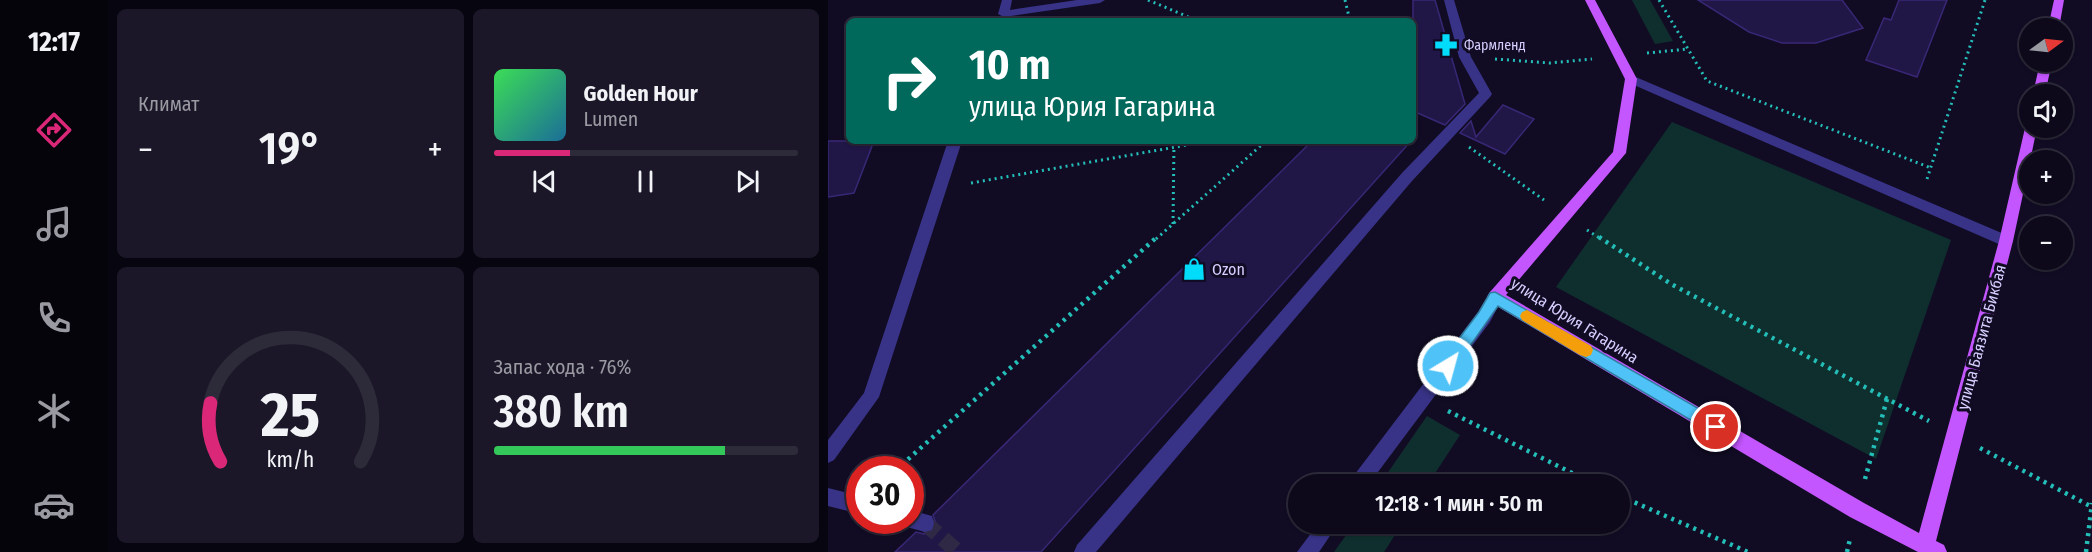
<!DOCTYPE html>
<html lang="ru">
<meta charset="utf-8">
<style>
body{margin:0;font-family:"Fira Sans Condensed",sans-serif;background:#1b1728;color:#f1f3f6;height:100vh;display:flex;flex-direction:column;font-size:22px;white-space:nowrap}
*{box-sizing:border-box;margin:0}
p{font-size:20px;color:#9a9aa3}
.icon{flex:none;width:33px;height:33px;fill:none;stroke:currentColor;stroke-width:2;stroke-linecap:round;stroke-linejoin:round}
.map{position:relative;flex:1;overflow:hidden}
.details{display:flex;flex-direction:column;gap:9px;padding:9px;background:#07050f;width:720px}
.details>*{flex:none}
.guide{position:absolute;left:18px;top:18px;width:570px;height:126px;border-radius:9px;box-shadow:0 2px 4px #0004,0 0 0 2px #2d2a3a;background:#00695c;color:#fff;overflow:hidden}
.needle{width:39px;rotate:75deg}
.tools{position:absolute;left:1191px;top:18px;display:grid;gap:12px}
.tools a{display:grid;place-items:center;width:54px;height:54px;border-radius:50%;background:#0d091b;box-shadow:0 2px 4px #0004,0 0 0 2px #2d2a3a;font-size:30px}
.speed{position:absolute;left:18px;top:456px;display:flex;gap:12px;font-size:30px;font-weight:700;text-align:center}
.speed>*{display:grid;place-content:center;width:78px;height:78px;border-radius:50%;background:#0d091b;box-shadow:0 2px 4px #0004,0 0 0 2px #2d2a3a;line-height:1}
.speed .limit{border:9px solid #d22;background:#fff;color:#111}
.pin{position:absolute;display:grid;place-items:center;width:51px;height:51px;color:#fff;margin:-26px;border:3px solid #fff;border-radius:50%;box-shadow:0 2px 6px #0007}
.me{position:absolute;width:66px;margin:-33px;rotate:37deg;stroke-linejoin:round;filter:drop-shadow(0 0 4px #0008)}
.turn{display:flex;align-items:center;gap:21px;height:126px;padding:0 24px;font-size:27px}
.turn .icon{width:78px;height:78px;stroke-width:2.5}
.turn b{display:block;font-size:42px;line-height:51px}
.big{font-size:45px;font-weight:600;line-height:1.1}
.details .tile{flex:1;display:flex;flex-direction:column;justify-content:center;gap:9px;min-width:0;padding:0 21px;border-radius:9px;background:#1b1728}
.details .dial{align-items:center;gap:0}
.dial svg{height:156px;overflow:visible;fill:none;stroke:#2d2a3a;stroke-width:7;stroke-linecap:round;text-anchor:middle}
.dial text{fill:#f1f3f6;stroke:none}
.song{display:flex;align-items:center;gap:18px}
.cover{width:72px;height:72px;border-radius:9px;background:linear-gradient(135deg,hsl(130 70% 55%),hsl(200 70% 35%))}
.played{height:6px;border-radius:3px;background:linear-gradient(90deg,#db2777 25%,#2d2a3a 25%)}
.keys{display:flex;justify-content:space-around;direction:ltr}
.heat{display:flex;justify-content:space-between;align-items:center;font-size:33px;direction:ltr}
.charge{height:9px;border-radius:4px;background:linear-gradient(90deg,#34c759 76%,#2d2a3a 0)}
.details .tiles{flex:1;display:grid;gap:9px;grid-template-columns:repeat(2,1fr)}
.trip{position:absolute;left:460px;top:474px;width:342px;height:60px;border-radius:30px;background:#0d091b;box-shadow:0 2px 4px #0004,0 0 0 2px #2d2a3a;font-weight:600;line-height:60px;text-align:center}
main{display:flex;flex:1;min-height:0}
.tab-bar{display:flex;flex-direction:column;width:108px;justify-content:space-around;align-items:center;background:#05040b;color:#9a9aa3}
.tab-bar .icon{width:42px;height:42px}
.tab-bar .active{color:#db2777}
.tab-bar b{font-size:27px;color:#f1f3f6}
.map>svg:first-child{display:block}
.green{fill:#0f2f2e}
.building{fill:#211747;stroke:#382775;stroke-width:1.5}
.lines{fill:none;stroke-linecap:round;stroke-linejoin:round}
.minor-tunnel{stroke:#2f2945;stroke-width:16;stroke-dasharray:16 8;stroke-linecap:butt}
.path-far1{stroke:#24beb8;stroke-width:3;stroke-dasharray:2 4;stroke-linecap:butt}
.path{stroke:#24beb8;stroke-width:4.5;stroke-dasharray:3 5;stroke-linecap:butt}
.minor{fill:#383387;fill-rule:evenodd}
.major{fill:#c456ff;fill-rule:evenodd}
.route{fill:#4fc3f7;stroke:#337fa1;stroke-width:1.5}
.slow{fill:#f59e0b}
.labels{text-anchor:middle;stroke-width:6;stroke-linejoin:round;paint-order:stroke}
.far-poi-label{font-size:14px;fill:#d6cfff;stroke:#110c24;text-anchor:start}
.poi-label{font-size:16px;fill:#d6cfff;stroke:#110c24;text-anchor:start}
.street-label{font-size:16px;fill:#d6cfff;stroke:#110c24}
</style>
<main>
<nav class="tab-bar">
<b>12:17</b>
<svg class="icon active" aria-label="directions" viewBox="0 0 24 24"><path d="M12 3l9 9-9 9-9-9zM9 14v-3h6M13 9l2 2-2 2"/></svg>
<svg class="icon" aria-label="music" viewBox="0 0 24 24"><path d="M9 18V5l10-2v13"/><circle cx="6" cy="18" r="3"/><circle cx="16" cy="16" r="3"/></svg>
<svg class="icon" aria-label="phone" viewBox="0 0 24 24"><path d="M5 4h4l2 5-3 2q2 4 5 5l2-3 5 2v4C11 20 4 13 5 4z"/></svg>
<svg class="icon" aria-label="climate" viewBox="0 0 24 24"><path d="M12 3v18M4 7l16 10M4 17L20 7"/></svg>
<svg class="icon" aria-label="car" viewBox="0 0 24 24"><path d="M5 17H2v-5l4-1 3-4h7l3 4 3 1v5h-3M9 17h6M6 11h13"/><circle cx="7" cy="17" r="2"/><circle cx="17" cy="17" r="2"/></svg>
</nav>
<section class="details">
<div class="tiles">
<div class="tile"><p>Климат</p>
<div class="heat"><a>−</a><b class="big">19°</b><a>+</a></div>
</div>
<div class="tile">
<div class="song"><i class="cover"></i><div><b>Golden Hour</b><p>Lumen</p></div></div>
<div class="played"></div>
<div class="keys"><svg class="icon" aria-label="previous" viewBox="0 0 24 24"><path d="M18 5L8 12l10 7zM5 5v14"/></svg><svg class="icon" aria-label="pause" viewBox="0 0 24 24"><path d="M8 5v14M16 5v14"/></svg><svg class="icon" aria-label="next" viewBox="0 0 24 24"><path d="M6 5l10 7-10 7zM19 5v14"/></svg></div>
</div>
<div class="tile dial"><svg viewBox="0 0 100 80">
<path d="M14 69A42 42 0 1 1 86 69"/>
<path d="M14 69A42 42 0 0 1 9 39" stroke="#db2777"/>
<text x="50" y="56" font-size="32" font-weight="700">25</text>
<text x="50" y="72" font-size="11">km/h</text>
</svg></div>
<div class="tile"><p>Запас хода · 76%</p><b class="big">380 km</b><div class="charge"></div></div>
</div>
</section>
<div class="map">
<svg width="1264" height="552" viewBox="0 0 1264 552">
<rect width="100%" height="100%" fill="#110c24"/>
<g class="green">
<polygon points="804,0 822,0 845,41 827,44"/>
<polygon points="844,122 1123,240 1048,459 728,287"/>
<polygon points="599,416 632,435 600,484 552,484"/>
<polygon points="526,524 574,524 556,552 506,552"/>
</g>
<g class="building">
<polygon points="585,0 607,0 637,104 617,125 585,111"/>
<polygon points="870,0 1014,0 1035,28 988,43 954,43 921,32"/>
<polygon points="1071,0 1119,0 1089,77 1038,60 1056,18 1063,20"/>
<polygon points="675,105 706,119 677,154 632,133 643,121 648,137"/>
<polygon points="0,141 46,141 26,193 0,197"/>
<polygon points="484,141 583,141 213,552 67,552 88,532 96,534 105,532 108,524 105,515"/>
</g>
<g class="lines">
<polyline class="minor-tunnel" points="97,523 130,552"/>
<g class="path-far1">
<polyline points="320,0 370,21"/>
<polyline points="517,0 522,21"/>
<polyline points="831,0 879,81 1103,168"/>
<polyline points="819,53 860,49"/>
<polyline points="667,59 722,63 764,59"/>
<polyline points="641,147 716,200"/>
<polyline points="1099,179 1157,0"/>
<polyline points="143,183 382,141"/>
<polyline points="345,224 346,141"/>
<polyline points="759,230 773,239"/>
<polyline points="328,239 438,141"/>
</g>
<g class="path">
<polyline points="771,237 843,284 1101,421"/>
<polyline points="620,411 766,484"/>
<polyline points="1152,448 1264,507"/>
<polyline points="68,470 329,237"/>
<polyline points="1037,479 1059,399"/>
<polyline points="792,496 920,552"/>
<polyline points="1019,552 1022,539"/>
<polyline points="1258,552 1264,503"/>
</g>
<g class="minor">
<polygon points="174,0 184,0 182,10 249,0 277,0 272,3 176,17 170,14"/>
<polygon points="616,0 626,0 643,57 664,94 662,97 584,181 268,552 246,552 249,545 574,173 651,93 631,57"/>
<polygon points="803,75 1183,237 1185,241 1183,245 1173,245 799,82 797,79"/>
<polygon points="120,141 134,141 51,397 6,460 0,463 0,440 36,393"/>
<polygon points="667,291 672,292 675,297 662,322 541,484 521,484 524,478 650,312 662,292"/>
<polygon points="0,488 32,496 32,514 0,506"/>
<polygon points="82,510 104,516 106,523 104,530 97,532 75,526 73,520 82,520"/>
<polygon points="490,524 510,524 491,552 469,552"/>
</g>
<g class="major">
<polygon points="757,0 767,0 809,79 798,153 678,295 1036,503 1091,533 1171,241 1197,128 1202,124 1202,128 1209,128 1185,241 1108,541 1116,545 1119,552 1090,552 1022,517 662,302 659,297 662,292 785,152 797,79"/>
<polygon points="1226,0 1236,0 1231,28 1220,28"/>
<polygon points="1212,62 1224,62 1217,94 1205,94"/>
</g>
</g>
<polygon class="route" points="667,292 894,422 896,427 894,432 888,434 883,432 670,306 625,370 620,372 614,370 612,366 614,361 651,312 662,293"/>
<polygon class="slow" points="699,310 763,346 765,350 763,355 758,357 752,355 694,320 692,316 694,312"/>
<defs>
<g id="pharmacy-bare" transform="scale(1.8)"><path d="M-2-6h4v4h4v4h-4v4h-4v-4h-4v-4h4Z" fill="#00dcfa" stroke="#110c24" stroke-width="2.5" paint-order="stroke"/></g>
<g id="shop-bare" transform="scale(1.8)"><path d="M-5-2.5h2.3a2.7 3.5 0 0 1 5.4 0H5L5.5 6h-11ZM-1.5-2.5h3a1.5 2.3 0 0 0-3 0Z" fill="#00dcfa" stroke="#110c24" stroke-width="2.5" paint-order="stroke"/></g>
</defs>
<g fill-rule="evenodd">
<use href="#pharmacy-bare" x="618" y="45"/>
<use href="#shop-bare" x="366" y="269"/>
</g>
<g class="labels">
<g class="far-poi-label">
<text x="636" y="50">Фармленд</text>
</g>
<g class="poi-label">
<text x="384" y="275">Ozon</text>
</g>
<g class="street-label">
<text transform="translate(747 320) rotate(32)" y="6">улица Юрия Гагарина</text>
<text transform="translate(1153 337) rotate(-75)" y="6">улица Баязита Бикбая</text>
</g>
</g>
</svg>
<div class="tools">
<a><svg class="needle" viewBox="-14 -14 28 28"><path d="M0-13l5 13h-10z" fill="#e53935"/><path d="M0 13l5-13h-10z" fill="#9a9aa3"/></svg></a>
<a><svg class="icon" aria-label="sound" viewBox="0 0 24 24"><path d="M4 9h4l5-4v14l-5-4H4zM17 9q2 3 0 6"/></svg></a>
<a>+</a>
<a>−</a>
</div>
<div class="speed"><div class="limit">30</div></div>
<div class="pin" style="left:888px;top:427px;background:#d93025"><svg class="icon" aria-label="arrive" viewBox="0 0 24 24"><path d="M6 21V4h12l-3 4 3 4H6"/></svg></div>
<svg class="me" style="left:620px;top:366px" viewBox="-20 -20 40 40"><circle r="17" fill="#4fc3f7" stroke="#fff" stroke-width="3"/><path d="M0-11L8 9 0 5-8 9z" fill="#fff"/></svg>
<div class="trip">12:18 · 1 мин · 50 m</div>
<div class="guide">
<div class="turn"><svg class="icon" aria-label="right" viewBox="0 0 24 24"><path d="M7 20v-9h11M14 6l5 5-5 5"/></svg><div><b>10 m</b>улица Юрия Гагарина</div></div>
</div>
</div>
</main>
